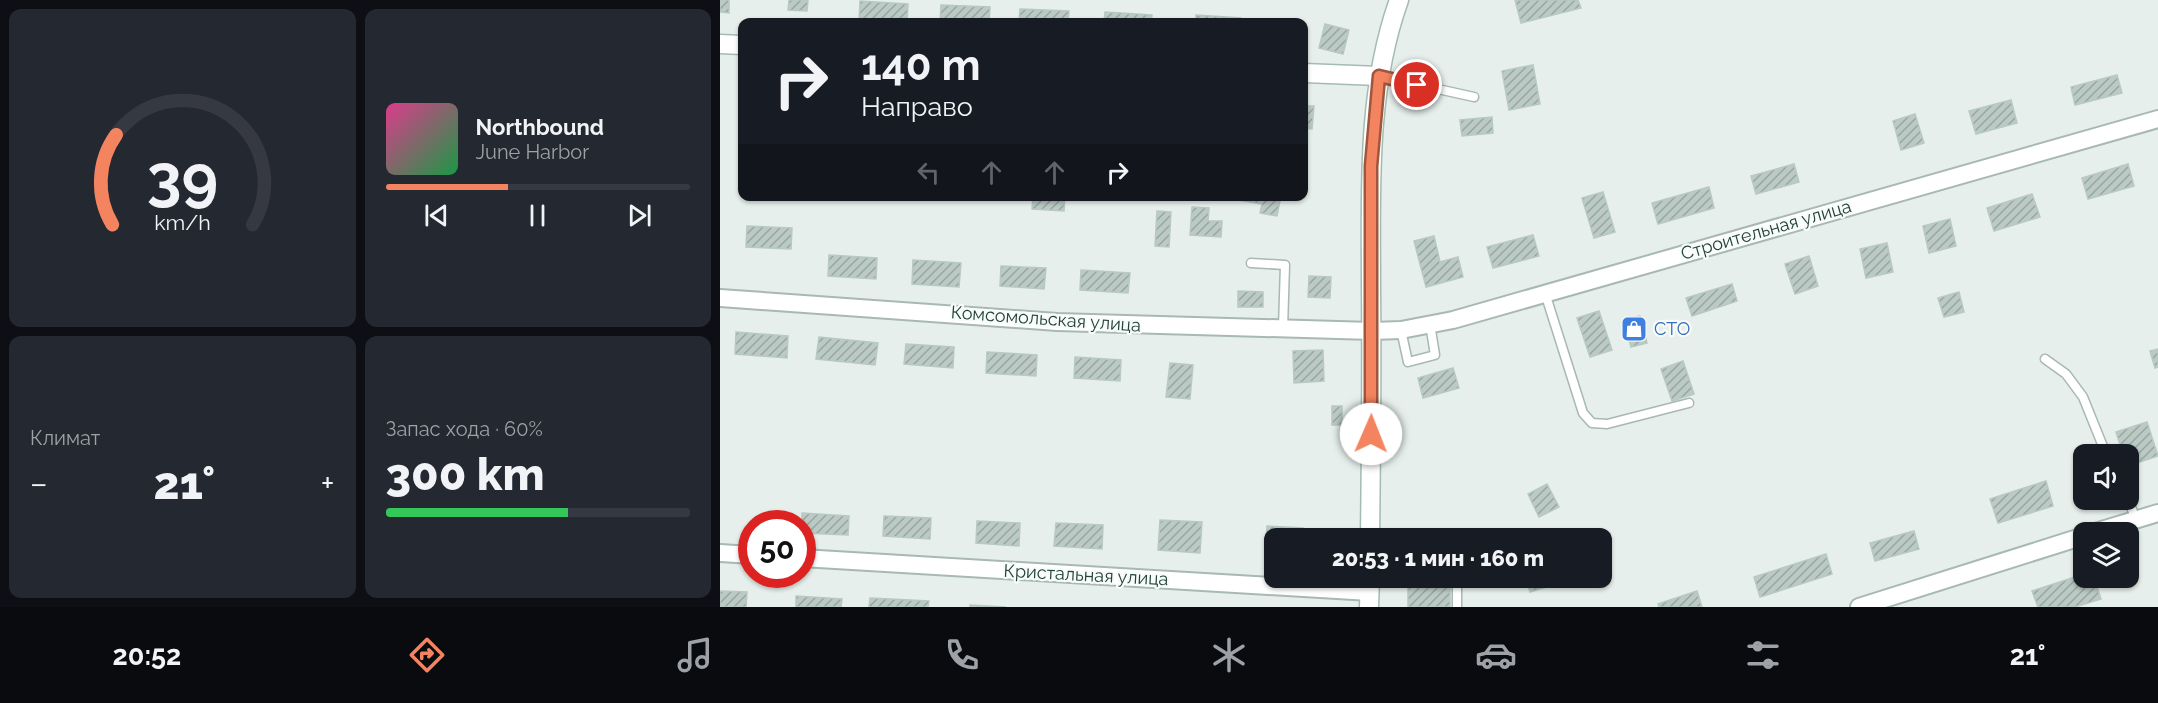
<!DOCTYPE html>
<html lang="ru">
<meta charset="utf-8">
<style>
body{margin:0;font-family:Raleway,sans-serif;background:#242831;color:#f1f3f6;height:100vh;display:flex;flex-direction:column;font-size:22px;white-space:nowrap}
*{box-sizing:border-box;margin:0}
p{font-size:20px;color:#9ea1a6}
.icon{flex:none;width:33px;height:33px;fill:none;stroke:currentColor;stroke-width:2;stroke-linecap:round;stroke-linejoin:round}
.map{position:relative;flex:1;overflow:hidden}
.sheet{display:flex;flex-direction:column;gap:9px;padding:9px;background:#0d0f14;width:720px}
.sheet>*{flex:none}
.guide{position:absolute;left:18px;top:18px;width:570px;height:183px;border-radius:12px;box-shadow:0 2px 4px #0004;background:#171b24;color:#f1f3f6;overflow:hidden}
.tools{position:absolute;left:1353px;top:444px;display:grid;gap:12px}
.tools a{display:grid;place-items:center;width:66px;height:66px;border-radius:12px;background:#171b24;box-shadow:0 2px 4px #0004;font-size:30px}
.speed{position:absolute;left:18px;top:510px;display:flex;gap:12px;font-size:30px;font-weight:700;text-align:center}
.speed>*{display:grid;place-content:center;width:78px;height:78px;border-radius:50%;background:#171b24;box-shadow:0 2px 4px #0004;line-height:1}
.speed .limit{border:9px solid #d22;background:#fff;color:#111}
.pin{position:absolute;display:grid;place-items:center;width:51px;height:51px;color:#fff;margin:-26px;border:3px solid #fff;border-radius:50%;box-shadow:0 2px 6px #0007}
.me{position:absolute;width:66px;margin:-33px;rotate:1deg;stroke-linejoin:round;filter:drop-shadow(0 0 4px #0008)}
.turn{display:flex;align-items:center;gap:21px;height:126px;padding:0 24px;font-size:27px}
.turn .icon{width:78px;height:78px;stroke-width:2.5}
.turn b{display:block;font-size:42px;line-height:51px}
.lanes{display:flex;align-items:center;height:57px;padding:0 24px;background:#0003;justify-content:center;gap:30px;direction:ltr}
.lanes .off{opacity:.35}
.big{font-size:45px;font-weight:800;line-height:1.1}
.sheet .widget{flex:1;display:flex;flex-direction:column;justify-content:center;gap:9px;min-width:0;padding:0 21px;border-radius:12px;background:#242831}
.sheet .dial{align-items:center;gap:0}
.dial svg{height:156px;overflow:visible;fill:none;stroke:#363941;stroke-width:7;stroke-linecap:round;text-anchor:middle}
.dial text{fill:#f1f3f6;stroke:none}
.song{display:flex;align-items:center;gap:18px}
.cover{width:72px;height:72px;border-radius:9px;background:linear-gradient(135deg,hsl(330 70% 55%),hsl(140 70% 35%))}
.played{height:6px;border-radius:3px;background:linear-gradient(90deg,#f4845f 40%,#363941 40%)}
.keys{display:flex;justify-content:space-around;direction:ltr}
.heat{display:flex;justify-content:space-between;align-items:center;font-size:33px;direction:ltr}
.charge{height:9px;border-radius:4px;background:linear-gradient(90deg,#34c759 60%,#363941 0)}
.sheet .tiles{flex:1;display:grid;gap:9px;grid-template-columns:repeat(2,1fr)}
.trip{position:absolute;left:544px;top:528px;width:348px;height:60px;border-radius:12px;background:#171b24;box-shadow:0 2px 4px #0004;font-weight:800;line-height:60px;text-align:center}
.menu{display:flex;height:96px;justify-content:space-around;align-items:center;background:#090b0e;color:#9ea1a6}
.menu .icon{width:42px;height:42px}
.menu .current{color:#f4845f}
.menu b{font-size:27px;color:#f1f3f6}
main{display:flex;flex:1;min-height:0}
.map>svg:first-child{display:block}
.building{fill:url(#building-hatch);stroke:#b8c9c2;stroke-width:1.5}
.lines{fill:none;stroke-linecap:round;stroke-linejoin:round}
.lane-casing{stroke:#a8b8b2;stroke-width:11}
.street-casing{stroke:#a8b8b2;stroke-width:20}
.secondary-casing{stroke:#a4bbb3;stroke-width:21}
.lane{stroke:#fff;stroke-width:8}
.street{stroke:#fff;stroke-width:16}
.secondary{stroke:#fff;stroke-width:18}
.route-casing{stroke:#9f563e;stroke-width:15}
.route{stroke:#f4845f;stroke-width:10}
.labels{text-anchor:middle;stroke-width:4.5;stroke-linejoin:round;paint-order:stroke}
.street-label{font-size:18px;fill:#24423a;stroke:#f7fbf9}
.shop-label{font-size:18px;fill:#366cbe;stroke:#f7fbf9;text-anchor:start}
</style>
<main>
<section class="sheet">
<div class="tiles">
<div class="widget dial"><svg viewBox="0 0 100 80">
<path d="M14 69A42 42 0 1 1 86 69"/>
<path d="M14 69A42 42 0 0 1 16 23" stroke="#f4845f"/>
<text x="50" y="56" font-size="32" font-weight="700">39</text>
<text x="50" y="72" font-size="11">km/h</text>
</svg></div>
<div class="widget">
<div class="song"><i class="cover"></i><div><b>Northbound</b><p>June Harbor</p></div></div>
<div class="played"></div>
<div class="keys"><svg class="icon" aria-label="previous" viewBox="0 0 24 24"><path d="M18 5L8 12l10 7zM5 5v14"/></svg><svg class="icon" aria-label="pause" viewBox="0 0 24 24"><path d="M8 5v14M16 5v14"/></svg><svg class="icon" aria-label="next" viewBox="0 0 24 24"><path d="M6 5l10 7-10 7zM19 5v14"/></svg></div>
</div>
<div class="widget"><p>Климат</p>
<div class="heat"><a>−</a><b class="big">21°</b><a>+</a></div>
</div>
<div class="widget"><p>Запас хода · 60%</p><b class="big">300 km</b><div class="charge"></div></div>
</div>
</section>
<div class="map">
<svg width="1438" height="607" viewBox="0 0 1438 607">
<defs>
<pattern id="building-hatch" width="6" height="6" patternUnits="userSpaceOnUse" patternTransform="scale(1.5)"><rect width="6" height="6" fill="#bbcac4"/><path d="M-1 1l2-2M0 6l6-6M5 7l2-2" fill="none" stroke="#98a6a0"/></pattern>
</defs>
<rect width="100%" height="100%" fill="#e6efeb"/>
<g class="building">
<polygon points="0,0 9,0 9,13 0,12"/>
<polygon points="69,0 88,0 87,11 68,10"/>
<polygon points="795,0 858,0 861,8 801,23"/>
<polygon points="140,1 188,4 187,22 139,21"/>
<polygon points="221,5 270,7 269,22 220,22"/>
<polygon points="300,9 349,11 348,22 299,22"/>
<polygon points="385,12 432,15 431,22 384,22"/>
<polygon points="476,15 521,18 520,22 476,22"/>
<polygon points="605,24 629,30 623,54 599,48"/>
<polygon points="813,65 820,104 789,110 782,71"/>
<polygon points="1397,75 1402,93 1355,105 1351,87"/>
<polygon points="1291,100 1297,123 1256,134 1249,111"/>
<polygon points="584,106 594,106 592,129 584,128"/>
<polygon points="1195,114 1204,143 1181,150 1173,121"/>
<polygon points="772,117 773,133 742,136 740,120"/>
<polygon points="1074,164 1079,182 1036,194 1031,176"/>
<polygon points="1408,164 1414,186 1368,199 1362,178"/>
<polygon points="989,187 994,208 938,224 932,203"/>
<polygon points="883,192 895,232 874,238 862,198"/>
<polygon points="1312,194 1320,217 1274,231 1267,208"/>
<polygon points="313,196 345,196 344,211 312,209"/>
<polygon points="513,196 561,196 557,216 540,213 542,204 512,199"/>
<polygon points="472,207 489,208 488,221 502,221 501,237 470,235"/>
<polygon points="437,211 451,212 449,247 435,246"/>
<polygon points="1230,219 1236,246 1209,253 1203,226"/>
<polygon points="27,226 72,228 71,249 26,247"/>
<polygon points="813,235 819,256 773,268 767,247"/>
<polygon points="714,236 720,262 738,257 743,277 706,287 694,241"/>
<polygon points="1167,243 1173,272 1146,278 1140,249"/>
<polygon points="109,255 157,258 156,279 108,276"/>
<polygon points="1089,256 1098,286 1075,294 1065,264"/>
<polygon points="193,260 241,263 239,287 192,284"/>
<polygon points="281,266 326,268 324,289 280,286"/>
<polygon points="361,270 410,273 408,293 360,290"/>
<polygon points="589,276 611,277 610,298 588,297"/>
<polygon points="1012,284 1017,301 972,316 966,298"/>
<polygon points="518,291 543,292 543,307 518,307"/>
<polygon points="1239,292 1244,312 1224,317 1218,298"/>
<polygon points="879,311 892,350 870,357 857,318"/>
<polygon points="920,316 927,343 911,347 904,320"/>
<polygon points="16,332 68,336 67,358 15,354"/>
<polygon points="99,337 158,343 155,365 96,359"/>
<polygon points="186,344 234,347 233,368 184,364"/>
<polygon points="1438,349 1438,367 1435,368 1430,351"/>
<polygon points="603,350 604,381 574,383 573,351"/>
<polygon points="267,352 317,355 316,376 266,373"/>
<polygon points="355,357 401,360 400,381 354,378"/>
<polygon points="963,361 974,394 952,401 941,369"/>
<polygon points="450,363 473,365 470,399 446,397"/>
<polygon points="733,368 739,388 703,398 698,378"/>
<rect x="612" y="406" width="10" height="19"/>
<polygon points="1427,422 1438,456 1408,466 1408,454 1403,454 1396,432"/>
<polygon points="1326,481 1333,506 1278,523 1270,499"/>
<polygon points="827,484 839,507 819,517 808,494"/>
<polygon points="82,513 129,516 128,535 82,533"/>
<polygon points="164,516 211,518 210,539 163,536"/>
<polygon points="440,520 482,522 480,553 438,550"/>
<polygon points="257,521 300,523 299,546 256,543"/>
<polygon points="336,523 383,525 382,549 334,546"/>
<polygon points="547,526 583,528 582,538 555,538 555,558 545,558"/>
<polygon points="1194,531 1199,549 1155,561 1150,543"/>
<polygon points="1106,554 1112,574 1040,597 1034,577"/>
<polygon points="1364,574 1364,578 1374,578 1381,599 1355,607 1318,607 1312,591"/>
<rect x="688" y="578" width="42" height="29"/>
<polygon points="806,578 831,578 833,585 810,592"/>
<polygon points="0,591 27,592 26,607 0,607"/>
<polygon points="977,591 982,607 939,607 938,604"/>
<polygon points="76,596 122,599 121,607 76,607"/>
<polygon points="150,598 209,601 208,607 149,607"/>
<polygon points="250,605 286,607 250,607"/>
</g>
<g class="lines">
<g class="lane-casing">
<g id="lane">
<polyline points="659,76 754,97"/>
<polyline points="531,263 565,265 563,328"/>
<polyline points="825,293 863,413 872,423 887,424 969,403"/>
<polyline points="681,330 688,362 715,355 710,324"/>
<polyline points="1325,359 1346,374 1363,397 1386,454"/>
<polyline points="1408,499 1416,520"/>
<polyline points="737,578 737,607"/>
</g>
</g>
<g class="street-casing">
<g id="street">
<polyline points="0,298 337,322 652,331 681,330 733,320 1438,119"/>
<polyline points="1375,532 1438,513"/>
<polyline points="0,553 32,555"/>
<polyline points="82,558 650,592"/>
<polyline points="1139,607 1364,536"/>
</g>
</g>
<g class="secondary-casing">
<g id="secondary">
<polyline points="0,44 22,45"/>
<polyline points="584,73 659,76"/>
<path d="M650,538C651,455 652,372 651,288C651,192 646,92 679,0"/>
<polyline points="649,607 650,578"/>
</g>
</g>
<use href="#lane" class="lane"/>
<use href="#street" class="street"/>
<use href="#secondary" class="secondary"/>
</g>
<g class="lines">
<g class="route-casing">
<polyline id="route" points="651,434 651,166 659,76 697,85"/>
</g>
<use href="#route" class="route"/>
</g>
<defs>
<g id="shop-square" transform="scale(1.35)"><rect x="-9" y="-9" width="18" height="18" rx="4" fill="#3f7fe0" stroke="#f7fbf9"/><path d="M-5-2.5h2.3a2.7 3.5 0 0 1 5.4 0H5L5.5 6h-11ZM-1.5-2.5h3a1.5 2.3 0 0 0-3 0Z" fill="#fff"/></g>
</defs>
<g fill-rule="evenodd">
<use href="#shop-square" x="914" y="329"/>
</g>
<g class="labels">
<g class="street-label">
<text transform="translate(1046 230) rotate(-16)" y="6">Строительная улица</text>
<text transform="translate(326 319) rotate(4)" y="6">Комсомольская улица</text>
<text transform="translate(366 575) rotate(3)" y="6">Кристальная улица</text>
</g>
<g class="shop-label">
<text x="934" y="335">СТО</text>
</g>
</g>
</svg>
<div class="tools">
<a><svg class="icon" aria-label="sound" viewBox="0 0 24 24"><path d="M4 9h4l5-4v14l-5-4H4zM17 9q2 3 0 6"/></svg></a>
<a><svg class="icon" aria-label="layers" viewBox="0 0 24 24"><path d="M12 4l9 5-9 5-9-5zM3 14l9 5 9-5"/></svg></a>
</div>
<div class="speed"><div class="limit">50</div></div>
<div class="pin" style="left:697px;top:85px;background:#d93025"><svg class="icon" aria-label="arrive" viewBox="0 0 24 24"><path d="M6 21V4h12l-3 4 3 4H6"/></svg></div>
<svg class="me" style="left:651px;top:434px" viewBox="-20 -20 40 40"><circle r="19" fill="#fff"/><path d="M0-13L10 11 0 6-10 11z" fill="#f4845f"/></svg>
<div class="trip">20:53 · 1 мин · 160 m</div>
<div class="guide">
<div class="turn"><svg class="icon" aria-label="right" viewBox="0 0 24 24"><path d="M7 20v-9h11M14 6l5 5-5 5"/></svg><div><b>140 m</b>Направо</div></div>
<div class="lanes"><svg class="icon off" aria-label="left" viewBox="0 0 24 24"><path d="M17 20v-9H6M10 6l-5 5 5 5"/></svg><svg class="icon off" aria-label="ahead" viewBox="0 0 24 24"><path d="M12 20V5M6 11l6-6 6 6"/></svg><svg class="icon off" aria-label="ahead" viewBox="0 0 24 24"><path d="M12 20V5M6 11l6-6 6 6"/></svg><svg class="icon" aria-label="right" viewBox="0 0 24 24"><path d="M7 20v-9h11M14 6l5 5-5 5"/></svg></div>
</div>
</div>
</main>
<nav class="menu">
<b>20:52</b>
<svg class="icon current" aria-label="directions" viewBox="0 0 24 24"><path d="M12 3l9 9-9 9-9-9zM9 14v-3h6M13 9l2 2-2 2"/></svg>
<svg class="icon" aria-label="music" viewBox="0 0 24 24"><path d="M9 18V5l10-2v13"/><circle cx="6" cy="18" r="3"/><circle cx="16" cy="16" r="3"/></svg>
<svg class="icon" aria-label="phone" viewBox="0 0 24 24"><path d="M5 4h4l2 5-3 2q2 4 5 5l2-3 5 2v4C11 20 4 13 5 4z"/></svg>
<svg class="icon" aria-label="climate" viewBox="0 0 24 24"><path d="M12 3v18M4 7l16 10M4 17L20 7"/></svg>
<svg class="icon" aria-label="car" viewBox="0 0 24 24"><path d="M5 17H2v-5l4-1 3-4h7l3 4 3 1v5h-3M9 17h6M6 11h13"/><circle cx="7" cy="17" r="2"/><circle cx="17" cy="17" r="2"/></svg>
<svg class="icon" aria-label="filters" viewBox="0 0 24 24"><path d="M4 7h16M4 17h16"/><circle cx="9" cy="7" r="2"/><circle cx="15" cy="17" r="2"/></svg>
<b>21°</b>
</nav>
